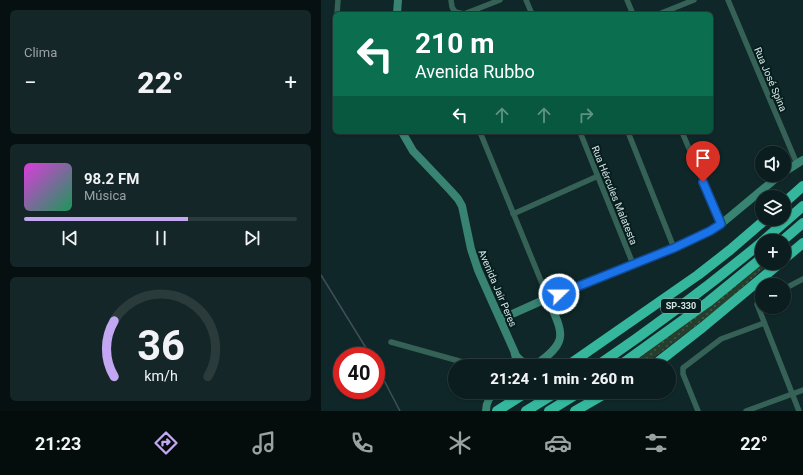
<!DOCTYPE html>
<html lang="pt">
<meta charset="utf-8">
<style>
body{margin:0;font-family:Roboto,sans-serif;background:#142627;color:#f1f3f6;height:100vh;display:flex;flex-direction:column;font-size:15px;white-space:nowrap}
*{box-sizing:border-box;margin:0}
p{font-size:13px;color:#9aa2a4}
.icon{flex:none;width:22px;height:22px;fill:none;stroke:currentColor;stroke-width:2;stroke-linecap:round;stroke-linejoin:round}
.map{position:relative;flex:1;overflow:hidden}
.details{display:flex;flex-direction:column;gap:10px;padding:10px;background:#061010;width:321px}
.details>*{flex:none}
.banner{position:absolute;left:12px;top:12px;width:380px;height:122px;border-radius:6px;box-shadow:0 1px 3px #0004,0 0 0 1px #2b3b3c;background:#0b6e4f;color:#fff;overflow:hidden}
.controls{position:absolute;left:434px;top:146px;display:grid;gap:8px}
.controls a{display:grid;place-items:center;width:36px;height:36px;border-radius:50%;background:#0b1d1e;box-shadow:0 1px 3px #0004,0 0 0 1px #2b3b3c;font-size:20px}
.speed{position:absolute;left:12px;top:347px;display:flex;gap:8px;font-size:20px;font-weight:700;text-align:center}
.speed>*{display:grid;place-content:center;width:52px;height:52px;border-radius:50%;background:#0b1d1e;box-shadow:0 1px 3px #0004,0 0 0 1px #2b3b3c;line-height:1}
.speed .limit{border:6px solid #d22;background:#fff;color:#111}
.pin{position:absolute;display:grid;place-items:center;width:34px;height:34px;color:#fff;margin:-41px -17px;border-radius:50% 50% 50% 0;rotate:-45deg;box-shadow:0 0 4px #0007}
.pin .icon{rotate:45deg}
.me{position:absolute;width:44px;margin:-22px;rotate:68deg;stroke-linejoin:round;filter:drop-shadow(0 0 3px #0008)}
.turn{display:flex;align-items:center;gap:14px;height:84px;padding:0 16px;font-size:18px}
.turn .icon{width:52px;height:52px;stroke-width:2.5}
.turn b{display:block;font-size:28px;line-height:34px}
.lanes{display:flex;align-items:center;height:38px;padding:0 16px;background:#0003;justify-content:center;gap:20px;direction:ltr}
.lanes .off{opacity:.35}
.big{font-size:30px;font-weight:800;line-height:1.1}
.details .card{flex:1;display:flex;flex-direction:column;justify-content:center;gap:6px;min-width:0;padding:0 14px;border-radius:6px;background:#142627}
.details .dial{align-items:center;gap:0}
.dial svg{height:104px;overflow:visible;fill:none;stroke:#2b3b3c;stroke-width:7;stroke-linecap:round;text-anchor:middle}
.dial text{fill:#f1f3f6;stroke:none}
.song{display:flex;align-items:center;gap:12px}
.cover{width:48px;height:48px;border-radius:6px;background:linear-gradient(135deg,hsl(300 70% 55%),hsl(150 70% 35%))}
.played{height:4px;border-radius:2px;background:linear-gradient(90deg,#c3a7f2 60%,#2b3b3c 60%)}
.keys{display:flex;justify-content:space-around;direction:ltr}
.heat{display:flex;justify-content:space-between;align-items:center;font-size:22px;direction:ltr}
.trip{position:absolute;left:127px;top:359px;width:228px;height:40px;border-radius:20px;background:#0b1d1e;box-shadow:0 1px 3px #0004,0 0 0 1px #2b3b3c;font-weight:800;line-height:40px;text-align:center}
.tabs{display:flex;height:64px;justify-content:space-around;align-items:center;background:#040c0c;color:#9aa2a4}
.tabs .icon{width:28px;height:28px}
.tabs .on{color:#c3a7f2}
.tabs b{font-size:18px;color:#f1f3f6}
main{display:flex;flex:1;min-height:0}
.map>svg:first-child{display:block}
.green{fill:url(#green-dots)}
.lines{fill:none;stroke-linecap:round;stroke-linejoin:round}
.stream{stroke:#404e59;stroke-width:1.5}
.street{stroke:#356156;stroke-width:5.5}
.secondary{stroke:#388372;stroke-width:8}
.highway{stroke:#35b79d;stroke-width:10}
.route-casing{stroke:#114b97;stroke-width:10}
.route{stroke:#1a73e8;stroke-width:7}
.labels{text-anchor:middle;stroke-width:4;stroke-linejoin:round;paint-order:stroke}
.shield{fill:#061e1e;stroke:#98a9a9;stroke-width:1}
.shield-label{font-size:9px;font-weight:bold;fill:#d6e4e4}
.street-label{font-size:10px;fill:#d6e4e4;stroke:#061e1e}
</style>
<main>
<section class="details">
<div class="card"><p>Clima</p>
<div class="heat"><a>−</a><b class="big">22°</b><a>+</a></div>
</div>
<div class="card">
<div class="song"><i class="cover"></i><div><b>98.2 FM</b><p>Música</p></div></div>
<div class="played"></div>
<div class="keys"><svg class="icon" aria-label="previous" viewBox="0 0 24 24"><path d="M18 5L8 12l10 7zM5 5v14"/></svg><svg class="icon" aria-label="pause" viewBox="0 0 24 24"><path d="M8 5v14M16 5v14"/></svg><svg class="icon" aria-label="next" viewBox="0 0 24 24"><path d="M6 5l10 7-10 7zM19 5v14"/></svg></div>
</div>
<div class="card dial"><svg viewBox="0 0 100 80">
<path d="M14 69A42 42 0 1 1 86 69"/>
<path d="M14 69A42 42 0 0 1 14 26" stroke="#c3a7f2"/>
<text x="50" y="56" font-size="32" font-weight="700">36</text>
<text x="50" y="72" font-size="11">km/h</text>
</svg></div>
</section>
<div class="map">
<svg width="482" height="411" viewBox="0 0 482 411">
<defs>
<pattern id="green-dots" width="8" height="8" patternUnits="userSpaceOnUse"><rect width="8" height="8" fill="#253e2e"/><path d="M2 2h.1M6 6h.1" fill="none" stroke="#445a4c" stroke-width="1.8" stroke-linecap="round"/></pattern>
</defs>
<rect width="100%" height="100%" fill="#0f2728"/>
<polygon class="green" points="441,263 449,263 397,309 335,356 320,366 304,366"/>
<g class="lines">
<g class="stream">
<polyline points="0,275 50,356"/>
<polyline points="55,365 79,411"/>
</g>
<g class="street">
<polyline points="130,0 131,7 134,12"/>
<polyline points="205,0 211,14"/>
<polyline points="306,0 312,14"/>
<polyline points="407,0 476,164"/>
<polyline points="134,12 143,14 179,0"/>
<polyline points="16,14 17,0"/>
<polyline points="338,14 373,0"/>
<polyline points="159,132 227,298"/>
<polyline points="259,132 312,264"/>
<polyline points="307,132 353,248"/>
<polyline points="361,132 400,224"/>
<polyline points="192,214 277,176"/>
<polyline points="463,289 482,279"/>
<polyline points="441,298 437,302 436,304 478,411"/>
<polyline points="70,342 156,366"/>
<polyline points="377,411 362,374 362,368 400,339 443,323"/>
<polyline points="425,411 482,390"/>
</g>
<g class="secondary">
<polyline points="76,14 77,0"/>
<polyline points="81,132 92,151 129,190 137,199 141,206 150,249 157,270 194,353 196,366"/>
<polyline points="463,172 482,160"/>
<polyline points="180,319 227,298 353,248 389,231 400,224 459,175"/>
<path d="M194,354C202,365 207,364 219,362"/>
<path d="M213,366C249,341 242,335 227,298"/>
<path d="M165,411C165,402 168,397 175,392"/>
</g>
<g class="highway">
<polyline points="463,203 482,186"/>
<polyline points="442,241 482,206"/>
<polyline points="461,241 482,223"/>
<polyline points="463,259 482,243"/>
<polyline points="246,366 377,275 409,250 445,219"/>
<path d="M276,366C333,327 388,286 441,242"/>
<polyline points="298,366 387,302 441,258"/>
<polyline points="332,366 382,327 459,263"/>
<polyline points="176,411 206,392"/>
<polyline points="205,411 236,392"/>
<polyline points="228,411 259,392"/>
<polyline points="254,411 287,392"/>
</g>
</g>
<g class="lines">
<g class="route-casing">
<polyline id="route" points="238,294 353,248 389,231 400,224 382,182"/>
</g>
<use href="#route" class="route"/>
</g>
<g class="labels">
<rect class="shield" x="340" y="299" width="40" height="14" rx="3"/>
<g class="shield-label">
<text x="360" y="309">SP-330</text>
</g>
<g class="street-label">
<text transform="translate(450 79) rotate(67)" y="4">Rua José Spina</text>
<text transform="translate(294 195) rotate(68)" y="4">Rua Hércules Malatesta</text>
<text transform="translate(177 288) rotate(67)" y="4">Avenida Jair Peres</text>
</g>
</g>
</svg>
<div class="controls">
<a><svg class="icon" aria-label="sound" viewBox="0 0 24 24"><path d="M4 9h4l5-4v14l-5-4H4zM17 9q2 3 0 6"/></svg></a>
<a><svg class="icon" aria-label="layers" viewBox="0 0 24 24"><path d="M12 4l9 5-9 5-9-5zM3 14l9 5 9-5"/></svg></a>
<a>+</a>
<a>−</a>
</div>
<div class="speed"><div class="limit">40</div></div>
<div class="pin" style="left:382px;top:182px;background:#d93025"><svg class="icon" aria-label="arrive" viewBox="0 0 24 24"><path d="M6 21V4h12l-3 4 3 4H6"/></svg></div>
<svg class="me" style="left:238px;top:294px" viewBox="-20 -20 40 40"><circle r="17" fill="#1a73e8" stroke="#fff" stroke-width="3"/><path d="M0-11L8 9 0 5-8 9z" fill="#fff"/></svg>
<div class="trip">21:24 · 1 min · 260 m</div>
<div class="banner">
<div class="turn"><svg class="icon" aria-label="left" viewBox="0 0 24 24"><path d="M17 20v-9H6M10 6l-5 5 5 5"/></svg><div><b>210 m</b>Avenida Rubbo</div></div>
<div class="lanes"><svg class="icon" aria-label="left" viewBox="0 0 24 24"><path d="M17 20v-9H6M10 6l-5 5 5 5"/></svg><svg class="icon off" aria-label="ahead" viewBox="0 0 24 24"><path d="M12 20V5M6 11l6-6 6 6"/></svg><svg class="icon off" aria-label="ahead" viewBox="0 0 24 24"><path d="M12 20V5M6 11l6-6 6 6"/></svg><svg class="icon off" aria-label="right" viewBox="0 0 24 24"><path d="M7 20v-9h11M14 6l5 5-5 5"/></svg></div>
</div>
</div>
</main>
<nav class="tabs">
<b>21:23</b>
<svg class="icon on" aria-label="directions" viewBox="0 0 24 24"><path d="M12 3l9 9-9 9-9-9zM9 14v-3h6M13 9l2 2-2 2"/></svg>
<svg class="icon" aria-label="music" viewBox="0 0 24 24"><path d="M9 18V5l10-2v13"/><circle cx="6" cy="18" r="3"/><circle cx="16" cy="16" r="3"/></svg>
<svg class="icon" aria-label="phone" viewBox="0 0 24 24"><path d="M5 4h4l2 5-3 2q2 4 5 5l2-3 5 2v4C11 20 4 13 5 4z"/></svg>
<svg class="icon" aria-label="climate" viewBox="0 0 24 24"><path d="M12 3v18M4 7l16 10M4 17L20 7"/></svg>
<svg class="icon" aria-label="car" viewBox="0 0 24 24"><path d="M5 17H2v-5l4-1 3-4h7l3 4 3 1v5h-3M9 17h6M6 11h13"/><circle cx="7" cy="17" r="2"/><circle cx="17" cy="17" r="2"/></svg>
<svg class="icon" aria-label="filters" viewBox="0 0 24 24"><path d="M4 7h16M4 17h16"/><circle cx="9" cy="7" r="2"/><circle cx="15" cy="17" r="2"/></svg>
<b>22°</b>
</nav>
